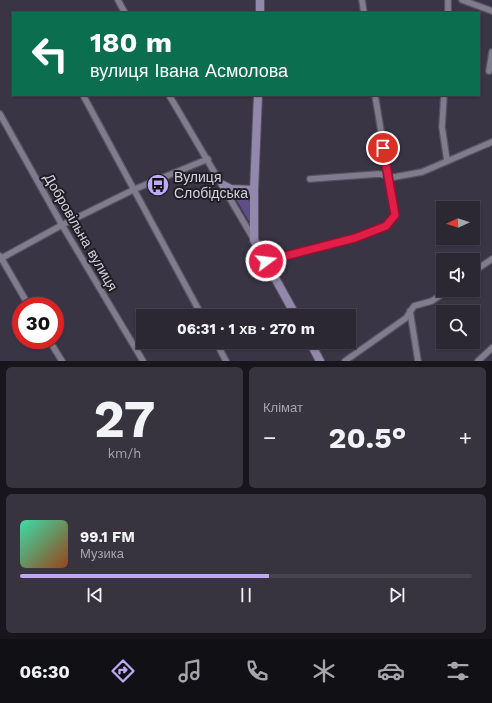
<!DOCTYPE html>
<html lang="uk">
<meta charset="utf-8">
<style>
body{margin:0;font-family:"Work Sans",sans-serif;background:#373440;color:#f1f3f6;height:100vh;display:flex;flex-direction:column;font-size:15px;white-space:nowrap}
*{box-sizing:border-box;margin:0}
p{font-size:13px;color:#a6a6ac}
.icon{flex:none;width:22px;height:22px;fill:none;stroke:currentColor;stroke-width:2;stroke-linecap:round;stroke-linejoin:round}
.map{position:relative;height:361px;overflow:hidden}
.details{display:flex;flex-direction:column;gap:6px;padding:6px;background:#18161d;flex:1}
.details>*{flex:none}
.banner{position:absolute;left:12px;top:12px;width:468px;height:84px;border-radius:0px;box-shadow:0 1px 3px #0004,0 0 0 1px #47444f;background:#0b6e4f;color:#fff;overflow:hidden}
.needle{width:26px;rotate:267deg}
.controls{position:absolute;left:436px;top:201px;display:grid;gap:8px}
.controls a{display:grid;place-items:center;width:44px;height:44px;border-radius:0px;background:#2b2834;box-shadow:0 1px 3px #0004,0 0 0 1px #47444f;font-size:20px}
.speed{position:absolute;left:12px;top:297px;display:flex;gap:8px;font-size:20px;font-weight:700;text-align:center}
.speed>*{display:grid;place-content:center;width:52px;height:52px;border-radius:50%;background:#2b2834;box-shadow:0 1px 3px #0004,0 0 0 1px #47444f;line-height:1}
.speed .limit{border:6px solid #d22;background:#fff;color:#111}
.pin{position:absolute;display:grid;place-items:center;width:34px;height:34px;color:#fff;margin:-17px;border:2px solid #fff;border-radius:50%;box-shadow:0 1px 4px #0007}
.me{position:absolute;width:44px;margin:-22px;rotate:75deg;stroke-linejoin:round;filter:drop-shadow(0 0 3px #0008)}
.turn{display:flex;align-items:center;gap:14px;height:84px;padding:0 12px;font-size:18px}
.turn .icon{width:52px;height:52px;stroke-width:2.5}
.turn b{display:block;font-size:28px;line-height:34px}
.big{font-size:30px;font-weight:700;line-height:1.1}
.details .tile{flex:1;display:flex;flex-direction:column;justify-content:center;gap:6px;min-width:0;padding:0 14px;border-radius:6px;background:#373440}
.details .dial{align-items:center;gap:0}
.dial b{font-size:52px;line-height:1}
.song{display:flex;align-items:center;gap:12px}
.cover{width:48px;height:48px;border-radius:6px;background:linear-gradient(135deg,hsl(160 70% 55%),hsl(20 70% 35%))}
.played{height:4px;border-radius:2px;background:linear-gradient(90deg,#bda9f5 55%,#47444f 55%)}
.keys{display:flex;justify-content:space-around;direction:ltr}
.heat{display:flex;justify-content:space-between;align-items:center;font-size:22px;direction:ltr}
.details .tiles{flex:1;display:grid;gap:6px;grid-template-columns:1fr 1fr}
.tile:last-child{grid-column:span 2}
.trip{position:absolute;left:136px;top:309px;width:220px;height:40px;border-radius:0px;background:#2b2834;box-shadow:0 1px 3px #0004,0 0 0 1px #47444f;font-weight:700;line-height:40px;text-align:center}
.menu{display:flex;height:64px;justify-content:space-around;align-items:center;background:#111015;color:#a6a6ac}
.menu .icon{width:28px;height:28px}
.menu .current{color:#bda9f5}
.menu b{font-size:18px;color:#f1f3f6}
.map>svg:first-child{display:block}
.green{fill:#5e4d87}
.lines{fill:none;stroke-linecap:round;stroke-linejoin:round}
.street-casing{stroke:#565460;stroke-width:8}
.secondary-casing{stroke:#565460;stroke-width:10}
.street{stroke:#807c8e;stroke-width:5.5}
.secondary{stroke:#9188ab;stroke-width:8}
.route-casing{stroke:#92132f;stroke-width:10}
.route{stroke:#e11d48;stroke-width:7}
.labels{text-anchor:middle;stroke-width:4;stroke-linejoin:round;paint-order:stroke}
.poi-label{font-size:14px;fill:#d5d3dd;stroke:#201e25;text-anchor:start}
.street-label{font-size:14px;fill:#d5d3dd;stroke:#201e25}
</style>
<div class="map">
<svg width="492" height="361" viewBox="0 0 492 361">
<rect width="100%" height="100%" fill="#393545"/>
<polygon class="green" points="234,196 247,199 250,202 250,223"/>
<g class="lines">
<g class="street-casing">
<g id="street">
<polyline points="118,0 125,13"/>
<polyline points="362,0 364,13"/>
<polyline points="462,0 492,11"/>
<polyline points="448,13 448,0"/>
<polyline points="489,71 492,52"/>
<polyline points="83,95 202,316"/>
<polyline points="169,95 253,238"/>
<polyline points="444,95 442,127 447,161"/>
<polyline points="0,114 62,225 143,361"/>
<polyline points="389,178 422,172 492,142"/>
<polyline points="310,179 378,174 387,175"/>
<polyline points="0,256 29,306"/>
<polyline points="0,259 62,225 135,189 208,159"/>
<polyline points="266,261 355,238 386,226 395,215 375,95"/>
<polyline points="473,272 492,259"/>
<polyline points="410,311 418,361"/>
<polyline points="49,340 62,361"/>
<polyline points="216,342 226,361"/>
<polyline points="345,361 406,318 414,306 432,301 448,290"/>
<polyline points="478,361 492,348"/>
</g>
</g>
<g class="secondary-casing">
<g id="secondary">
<polyline points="260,13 260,0"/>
<polyline points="258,95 254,190 254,240 296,316"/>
<polyline points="223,185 231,189 254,190"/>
<polyline points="310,342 320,361"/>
</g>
</g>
<use href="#street" class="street"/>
<use href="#secondary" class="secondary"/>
</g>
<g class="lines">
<g class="route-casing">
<polyline id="route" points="266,261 355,238 386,226 395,215 383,148"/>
</g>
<use href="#route" class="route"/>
</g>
<defs>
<g id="bus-disc" transform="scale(1.15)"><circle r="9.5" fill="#bda9f5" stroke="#201e25"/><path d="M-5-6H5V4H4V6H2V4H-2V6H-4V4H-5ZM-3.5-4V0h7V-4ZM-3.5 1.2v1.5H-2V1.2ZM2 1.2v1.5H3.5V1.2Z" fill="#111"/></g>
</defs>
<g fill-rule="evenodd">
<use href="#bus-disc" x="158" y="185"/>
</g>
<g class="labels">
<g class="poi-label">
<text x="174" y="182">Вулиця<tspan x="174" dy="16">Слобідська</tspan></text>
</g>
<g class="street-label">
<text transform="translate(81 232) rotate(60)" y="5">Добровільна вулиця</text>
</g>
</g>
</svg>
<div class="controls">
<a><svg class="needle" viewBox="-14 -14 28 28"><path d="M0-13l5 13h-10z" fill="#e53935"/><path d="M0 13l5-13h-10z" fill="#a6a6ac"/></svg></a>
<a><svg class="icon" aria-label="sound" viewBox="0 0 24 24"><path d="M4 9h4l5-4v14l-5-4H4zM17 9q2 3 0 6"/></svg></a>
<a><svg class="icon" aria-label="search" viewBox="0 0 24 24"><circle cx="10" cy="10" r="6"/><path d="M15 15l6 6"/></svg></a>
</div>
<div class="speed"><div class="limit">30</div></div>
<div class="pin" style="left:383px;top:148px;background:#d93025"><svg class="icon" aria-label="arrive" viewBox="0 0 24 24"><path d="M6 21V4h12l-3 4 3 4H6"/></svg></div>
<svg class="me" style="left:266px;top:261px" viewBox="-20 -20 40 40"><circle r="17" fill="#e11d48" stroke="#fff" stroke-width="3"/><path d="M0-11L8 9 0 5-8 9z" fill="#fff"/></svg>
<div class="trip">06:31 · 1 хв · 270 m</div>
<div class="banner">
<div class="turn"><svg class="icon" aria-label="left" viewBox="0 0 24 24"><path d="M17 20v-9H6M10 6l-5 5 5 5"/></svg><div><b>180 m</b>вулиця Івана Асмолова</div></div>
</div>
</div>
<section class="details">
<div class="tiles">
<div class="tile dial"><b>27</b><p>km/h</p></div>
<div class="tile"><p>Клімат</p>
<div class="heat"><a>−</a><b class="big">20.5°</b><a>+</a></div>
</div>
<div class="tile">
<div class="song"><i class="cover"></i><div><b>99.1 FM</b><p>Музика</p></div></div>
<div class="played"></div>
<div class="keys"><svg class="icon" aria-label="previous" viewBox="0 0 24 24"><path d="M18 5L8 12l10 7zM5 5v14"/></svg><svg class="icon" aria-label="pause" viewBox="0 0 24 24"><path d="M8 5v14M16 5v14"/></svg><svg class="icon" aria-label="next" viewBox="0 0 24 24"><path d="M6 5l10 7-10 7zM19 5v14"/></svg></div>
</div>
</div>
</section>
<nav class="menu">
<b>06:30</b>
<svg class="icon current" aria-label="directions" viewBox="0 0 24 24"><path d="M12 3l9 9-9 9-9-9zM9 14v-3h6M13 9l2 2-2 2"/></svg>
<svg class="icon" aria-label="music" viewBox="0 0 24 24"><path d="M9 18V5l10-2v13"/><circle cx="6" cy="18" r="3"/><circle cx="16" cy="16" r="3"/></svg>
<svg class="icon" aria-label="phone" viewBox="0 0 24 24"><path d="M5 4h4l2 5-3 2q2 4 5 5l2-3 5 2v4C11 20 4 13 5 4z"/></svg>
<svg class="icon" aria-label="climate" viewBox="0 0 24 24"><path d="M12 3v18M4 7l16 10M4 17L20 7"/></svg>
<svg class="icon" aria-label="car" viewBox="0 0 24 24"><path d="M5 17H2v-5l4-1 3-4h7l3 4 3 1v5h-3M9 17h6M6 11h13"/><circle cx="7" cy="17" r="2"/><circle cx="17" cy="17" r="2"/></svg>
<svg class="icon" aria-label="filters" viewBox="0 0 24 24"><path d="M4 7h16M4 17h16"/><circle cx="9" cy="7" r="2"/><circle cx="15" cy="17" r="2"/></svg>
</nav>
